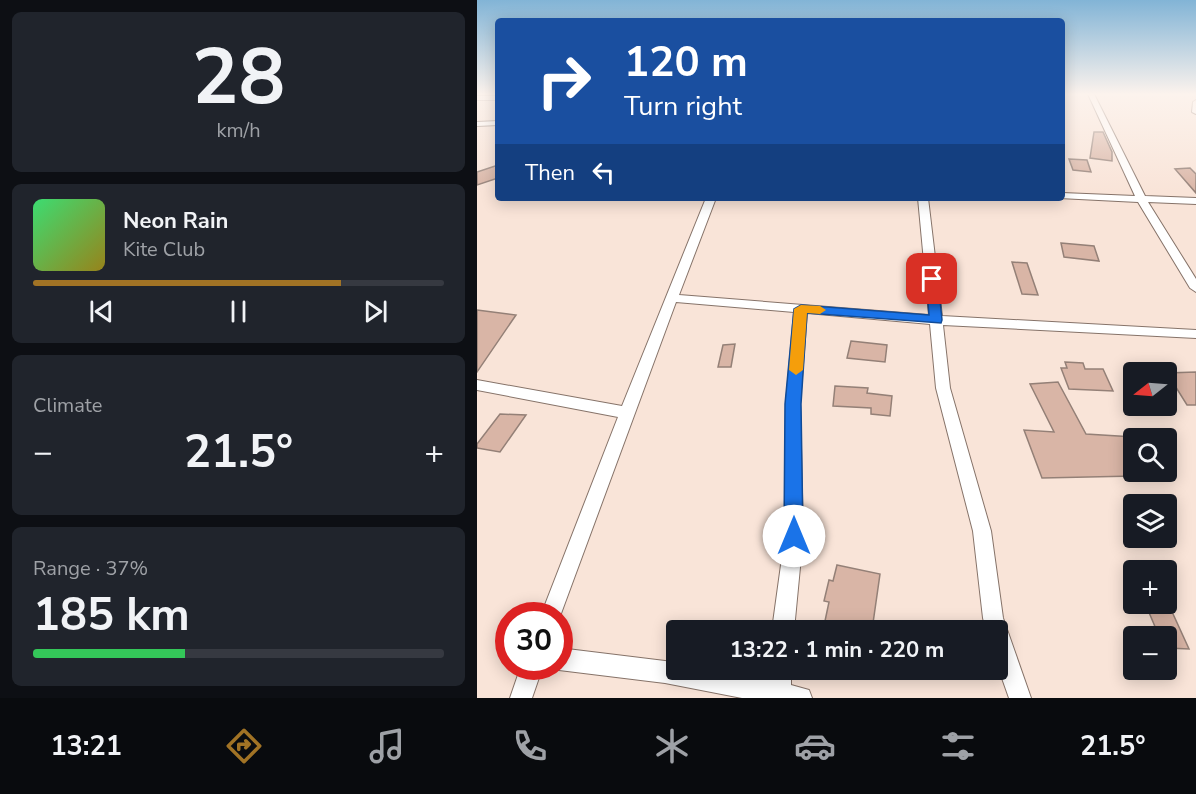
<!DOCTYPE html>
<meta charset="utf-8">
<style>
body{margin:0;font-family:"Nunito Sans",sans-serif;background:#20242c;color:#f1f3f6;height:100vh;display:flex;flex-direction:column;font-size:22px;white-space:nowrap}
*{box-sizing:border-box;margin:0}
p{font-size:20px;color:#9ea1a6}
.icon{flex:none;width:33px;height:33px;fill:none;stroke:currentColor;stroke-width:2;stroke-linecap:round;stroke-linejoin:round}
.map{position:relative;flex:1;overflow:hidden}
.panel{display:flex;flex-direction:column;gap:12px;padding:12px;background:#0d0f14;width:477px}
.panel>*{flex:none}
.guide{position:absolute;left:18px;top:18px;width:570px;height:183px;border-radius:6px;box-shadow:0 3px 15px #0003;background:#1a4fa0;color:#fff;overflow:hidden}
.needle{width:39px;rotate:253deg}
.fabs{position:absolute;left:646px;top:362px;display:grid;gap:12px}
.fabs a{display:grid;place-items:center;width:54px;height:54px;border-radius:6px;background:#171b24;box-shadow:0 3px 15px #0003;font-size:30px}
.speed{position:absolute;left:18px;top:602px;display:flex;gap:12px;font-size:30px;font-weight:700;text-align:center}
.speed>*{display:grid;place-content:center;width:78px;height:78px;border-radius:50%;background:#171b24;box-shadow:0 3px 15px #0003;line-height:1}
.speed .limit{border:9px solid #d22;background:#fff;color:#111}
.pin{position:absolute;display:grid;place-items:center;width:51px;height:51px;color:#fff;margin:-26px;border-radius:12px;box-shadow:0 3px 9px #0006}
.me{position:absolute;width:66px;margin:-33px;rotate:0deg;stroke-linejoin:round;filter:drop-shadow(0 0 4px #0008)}
.turn{display:flex;align-items:center;gap:21px;height:126px;padding:0 30px;font-size:27px}
.turn .icon{width:78px;height:78px;stroke-width:2.5}
.turn b{display:block;font-size:42px;line-height:51px}
.then{display:flex;align-items:center;height:57px;padding:0 30px;background:#0003;gap:12px;font-size:22px}
.big{font-size:45px;font-weight:700;line-height:1.1}
.panel .card{flex:1;display:flex;flex-direction:column;justify-content:center;gap:9px;min-width:0;padding:0 21px;border-radius:9px;background:#20242c}
.panel .dial{align-items:center;gap:0}
.dial b{font-size:78px;line-height:1}
.song{display:flex;align-items:center;gap:18px}
.cover{width:72px;height:72px;border-radius:9px;background:linear-gradient(135deg,hsl(140 70% 55%),hsl(50 70% 35%))}
.played{height:6px;border-radius:3px;background:linear-gradient(90deg,#a17325 75%,#363941 75%)}
.keys{display:flex;justify-content:space-around;direction:ltr}
.heat{display:flex;justify-content:space-between;align-items:center;font-size:33px;direction:ltr}
.charge{height:9px;border-radius:4px;background:linear-gradient(90deg,#34c759 37%,#363941 0)}
.trip{position:absolute;left:189px;top:620px;width:342px;height:60px;border-radius:6px;background:#171b24;box-shadow:0 3px 15px #0003;font-weight:700;line-height:60px;text-align:center}
.menu{display:flex;height:96px;justify-content:space-around;align-items:center;background:#090b0e;color:#9ea1a6}
.menu .icon{width:42px;height:42px}
.menu .active{color:#a17325}
.menu b{font-size:27px;color:#f1f3f6}
main{display:flex;flex:1;min-height:0}
.map>svg:first-child{display:block}
.building{fill:#d9b5a6;stroke:#948077;stroke-width:1.5}
.lines{fill:none;stroke-linecap:round;stroke-linejoin:round}
.street-casing{stroke:#867369;stroke-width:2}
.street{fill:#fff;fill-rule:evenodd}
.route{fill:#1a73e8;stroke:#114b97;stroke-width:1.5}
.slow{fill:#f59e0b}
</style>
<main>
<section class="panel">
<div class="card dial"><b>28</b><p>km/h</p></div>
<div class="card">
<div class="song"><i class="cover"></i><div><b>Neon Rain</b><p>Kite Club</p></div></div>
<div class="played"></div>
<div class="keys"><svg class="icon" aria-label="previous" viewBox="0 0 24 24"><path d="M18 5L8 12l10 7zM5 5v14"/></svg><svg class="icon" aria-label="pause" viewBox="0 0 24 24"><path d="M8 5v14M16 5v14"/></svg><svg class="icon" aria-label="next" viewBox="0 0 24 24"><path d="M6 5l10 7-10 7zM19 5v14"/></svg></div>
</div>
<div class="card"><p>Climate</p>
<div class="heat"><a>−</a><b class="big">21.5°</b><a>+</a></div>
</div>
<div class="card"><p>Range · 37%</p><b class="big">185 km</b><div class="charge"></div></div>
</section>
<div class="map">
<svg width="719" height="698" viewBox="0 0 719 698">
<rect width="100%" height="100%" fill="#f9e4d8"/>
<g class="building">
<polygon points="617,132 626,132 635,152 635,161 613,158"/>
<polygon points="592,159 610,160 614,172 596,170"/>
<polygon points="21,165 21,178 0,185 0,172"/>
<polygon points="713,168 719,174 719,193 698,169"/>
<polygon points="584,243 617,246 622,261 587,257"/>
<polygon points="535,262 550,263 561,295 545,294"/>
<polygon points="0,310 39,315 0,372"/>
<polygon points="374,341 410,345 408,362 370,358"/>
<polygon points="258,344 254,367 241,367 246,345"/>
<polygon points="588,362 606,363 608,369 626,369 636,391 592,389 584,368 590,368"/>
<polygon points="719,372 719,405 710,405 690,373"/>
<polygon points="581,382 609,434 657,437 657,476 565,478 547,430 577,432 553,384"/>
<polygon points="358,386 391,388 390,393 415,396 413,416 394,414 394,408 356,406"/>
<polygon points="23,414 49,415 23,452 0,448 0,444"/>
<polygon points="360,565 403,574 395,630 348,621 352,602 347,601 352,580 356,581"/>
<polygon points="668,603 691,603 712,649 690,648 690,636 682,636"/>
</g>
<g class="lines">
<g class="street-casing">
<g id="street">
<polygon points="611,94 617,94 668,196 719,198 719,204 671,202 719,279 719,292 713,288 661,202 582,198 585,198 585,193 658,196"/>
<rect x="0" y="96" width="21" height="4"/>
<polygon points="719,100 719,114 715,112 716,102"/>
<polygon points="21,121 21,125 0,126 0,122"/>
<polygon points="229,198 239,198 202,295 452,315 441,198 451,198 465,316 719,330 719,338 466,325 473,388 514,531 526,618 554,698 532,698 520,664 520,630 509,630 506,618 496,531 459,388 453,324 330,313 323,403 326,536 317,630 295,630 308,536 309,403 317,312 199,302 82,619 82,615 64,615 141,417 0,390 0,380 145,406"/>
<polygon points="82,648 188,661 200,663 200,669 231,669 291,680 292,669 314,669 314,685 332,690 335,698 265,698 188,683 82,670 74,666 82,666"/>
<polygon points="44,666 66,666 55,698 33,698"/>
</g>
</g>
<use href="#street" class="street"/>
</g>
<linearGradient id="sky" x2="0" y2="1"><stop stop-color="#82b4d6"/><stop offset="0.49" stop-color="#fcf3ed"/><stop offset="1" stop-color="#fcf3ed" stop-opacity="0"/></linearGradient>
<rect width="719" height="192" fill="url(#sky)"/>
<polygon class="route" points="455,276 461,279 465,320 464,323 330,313 324,404 326,536 323,542 317,545 310,542 307,536 308,404 317,309 324,305 452,315 449,279"/>
<polygon class="slow" points="324,305 343,306 349,310 343,314 330,313 326,370 319,375 312,370 317,309"/>
</svg>
<div class="fabs">
<a><svg class="needle" viewBox="-14 -14 28 28"><path d="M0-13l5 13h-10z" fill="#e53935"/><path d="M0 13l5-13h-10z" fill="#9ea1a6"/></svg></a>
<a><svg class="icon" aria-label="search" viewBox="0 0 24 24"><circle cx="10" cy="10" r="6"/><path d="M15 15l6 6"/></svg></a>
<a><svg class="icon" aria-label="layers" viewBox="0 0 24 24"><path d="M12 4l9 5-9 5-9-5zM3 14l9 5 9-5"/></svg></a>
<a>+</a>
<a>−</a>
</div>
<div class="speed"><div class="limit">30</div></div>
<div class="pin" style="left:455px;top:279px;background:#d93025"><svg class="icon" aria-label="arrive" viewBox="0 0 24 24"><path d="M6 21V4h12l-3 4 3 4H6"/></svg></div>
<svg class="me" style="left:317px;top:536px" viewBox="-20 -20 40 40"><circle r="19" fill="#fff"/><path d="M0-13L10 11 0 6-10 11z" fill="#1a73e8"/></svg>
<div class="trip">13:22 · 1 min · 220 m</div>
<div class="guide">
<div class="turn"><svg class="icon" aria-label="right" viewBox="0 0 24 24"><path d="M7 20v-9h11M14 6l5 5-5 5"/></svg><div><b>120 m</b>Turn right</div></div>
<div class="then">Then<svg class="icon" aria-label="left" viewBox="0 0 24 24"><path d="M17 20v-9H6M10 6l-5 5 5 5"/></svg></div>
</div>
</div>
</main>
<nav class="menu">
<b>13:21</b>
<svg class="icon active" aria-label="directions" viewBox="0 0 24 24"><path d="M12 3l9 9-9 9-9-9zM9 14v-3h6M13 9l2 2-2 2"/></svg>
<svg class="icon" aria-label="music" viewBox="0 0 24 24"><path d="M9 18V5l10-2v13"/><circle cx="6" cy="18" r="3"/><circle cx="16" cy="16" r="3"/></svg>
<svg class="icon" aria-label="phone" viewBox="0 0 24 24"><path d="M5 4h4l2 5-3 2q2 4 5 5l2-3 5 2v4C11 20 4 13 5 4z"/></svg>
<svg class="icon" aria-label="climate" viewBox="0 0 24 24"><path d="M12 3v18M4 7l16 10M4 17L20 7"/></svg>
<svg class="icon" aria-label="car" viewBox="0 0 24 24"><path d="M5 17H2v-5l4-1 3-4h7l3 4 3 1v5h-3M9 17h6M6 11h13"/><circle cx="7" cy="17" r="2"/><circle cx="17" cy="17" r="2"/></svg>
<svg class="icon" aria-label="filters" viewBox="0 0 24 24"><path d="M4 7h16M4 17h16"/><circle cx="9" cy="7" r="2"/><circle cx="15" cy="17" r="2"/></svg>
<b>21.5°</b>
</nav>
